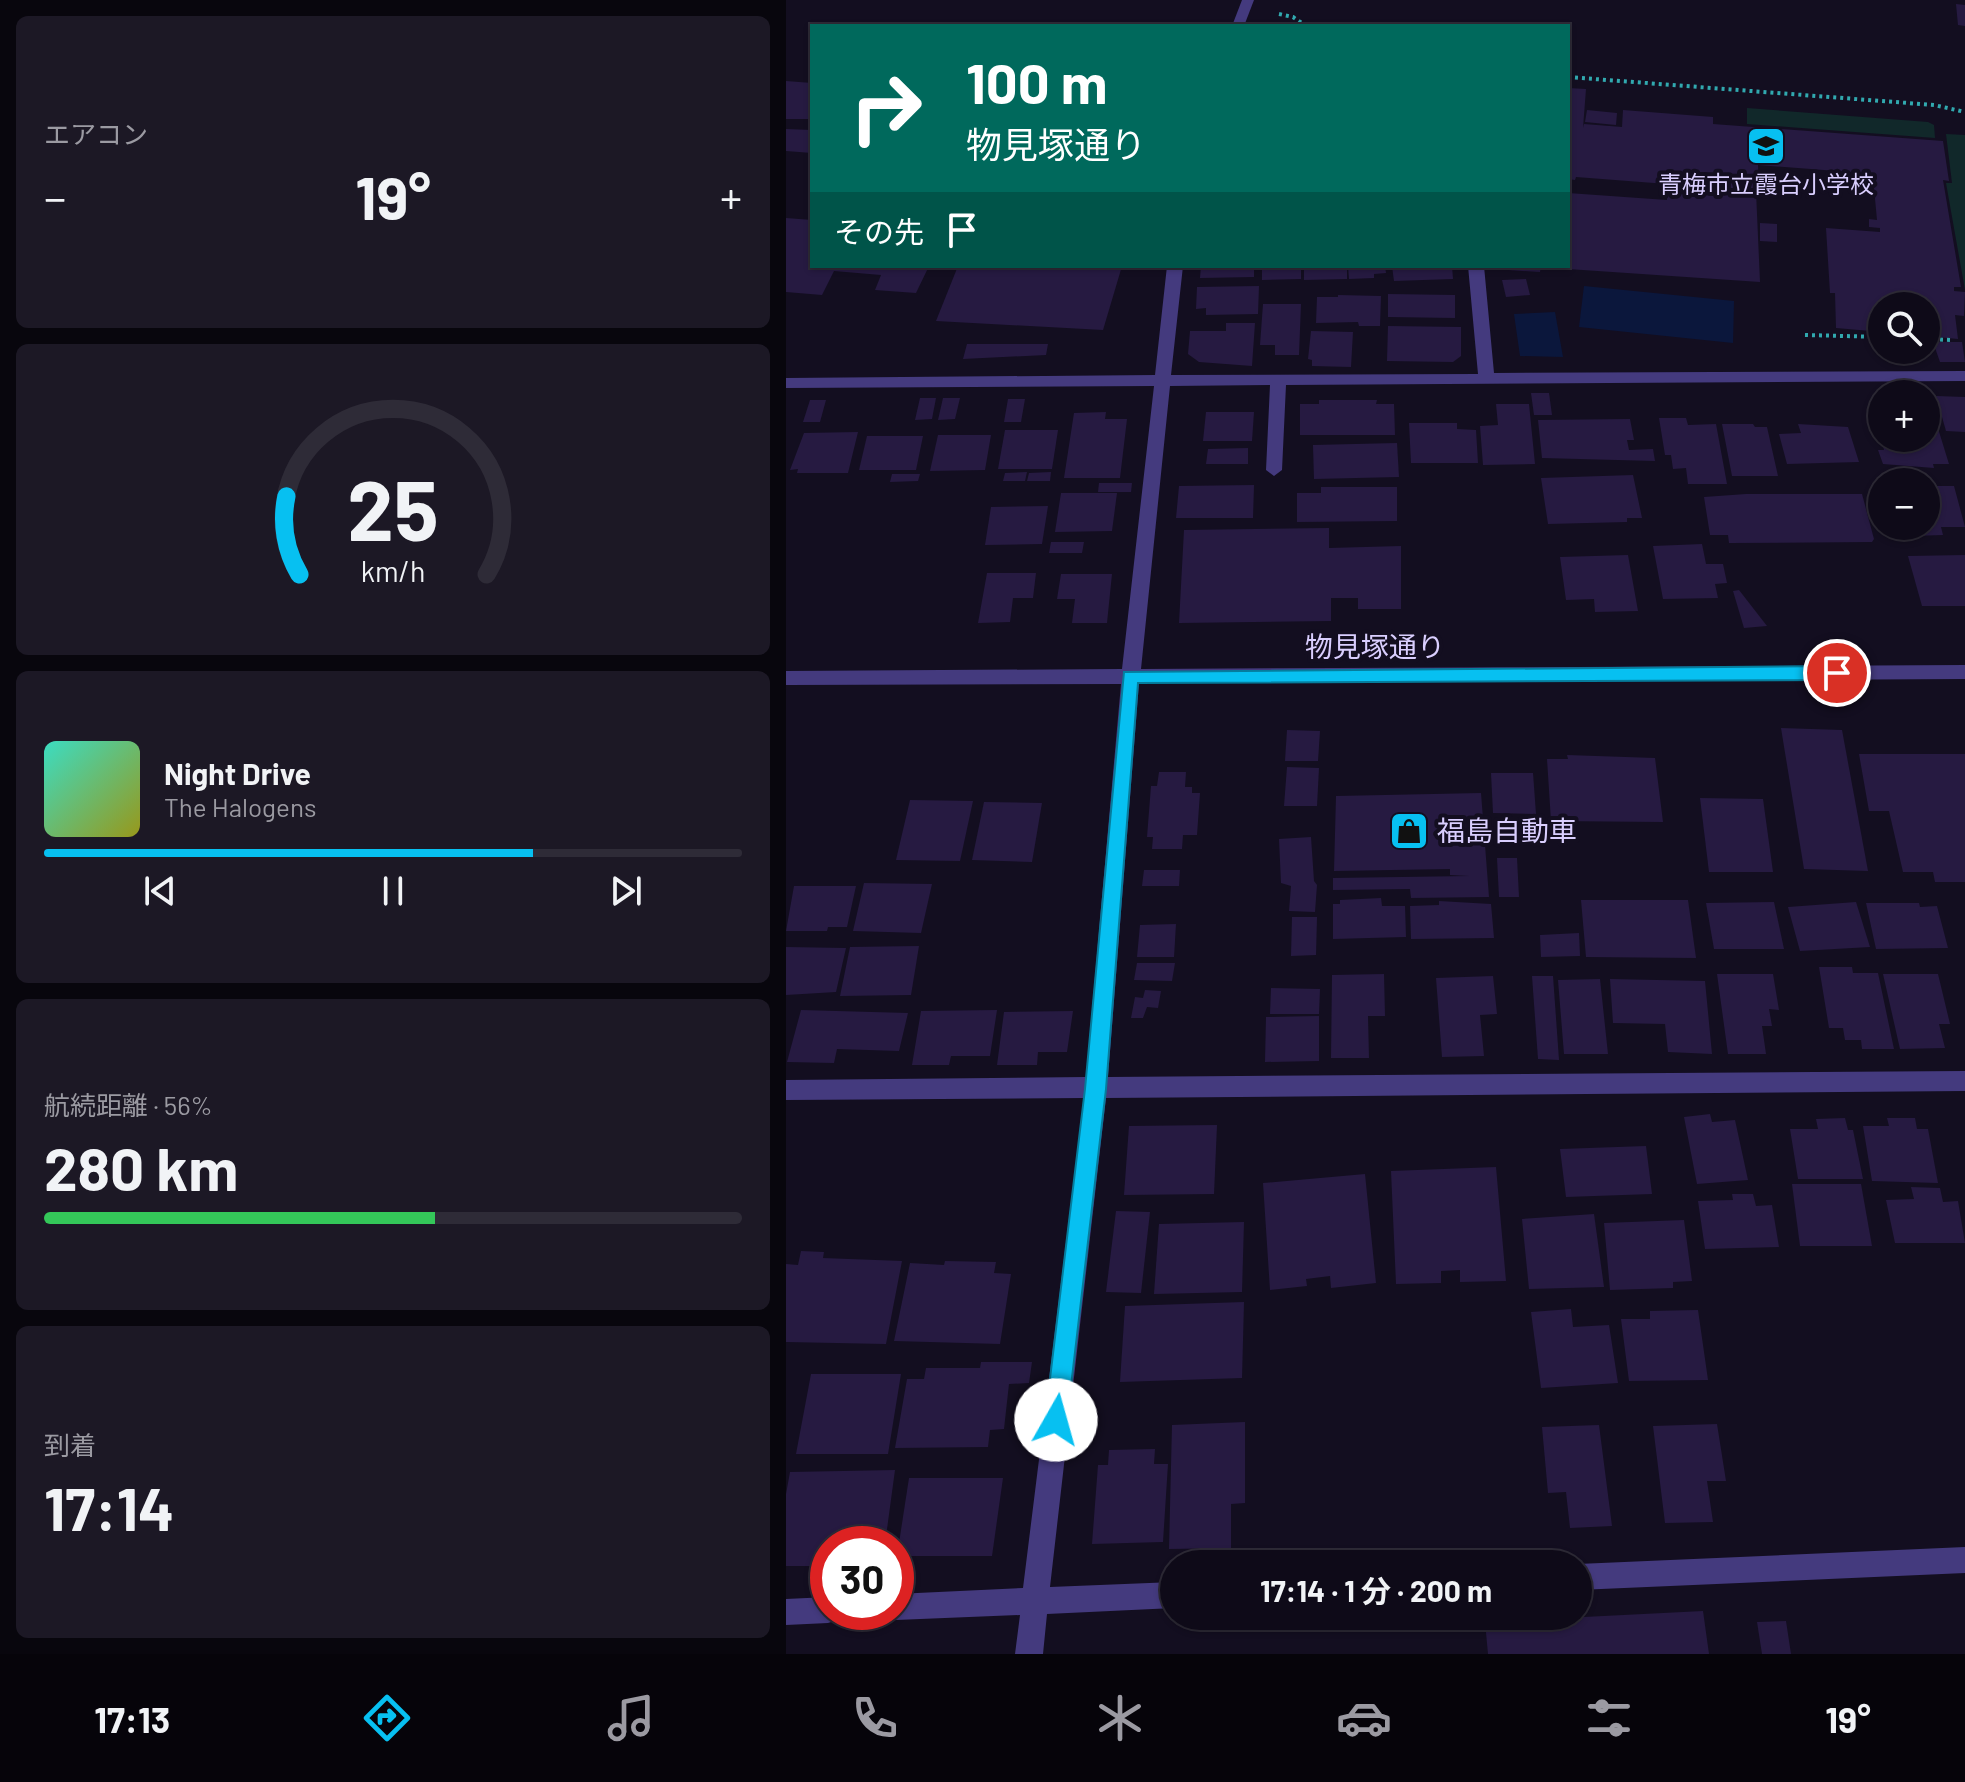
<!DOCTYPE html>
<html lang="ja">
<meta charset="utf-8">
<style>
body{margin:0;font-family:Barlow,"Noto Sans JP",sans-serif;background:#1c1825;color:#f1f3f6;height:100vh;display:flex;flex-direction:column;font-size:30px;white-space:nowrap}
*{box-sizing:border-box;margin:0}
p{font-size:26px;color:#9b9aa2}
.icon{flex:none;width:44px;height:44px;fill:none;stroke:currentColor;stroke-width:2;stroke-linecap:round;stroke-linejoin:round}
.map{position:relative;flex:1;overflow:hidden}
.details{display:flex;flex-direction:column;gap:16px;padding:16px;background:#08060d;width:786px}
.details>*{flex:none}
.banner{position:absolute;left:24px;top:24px;width:760px;height:244px;border-radius:0px;box-shadow:0 2px 6px #0004,0 0 0 2px #2e2b37;background:#00695c;color:#fff;overflow:hidden}
.controls{position:absolute;left:1082px;top:292px;display:grid;gap:16px}
.controls a{display:grid;place-items:center;width:72px;height:72px;border-radius:50%;background:#0e0a18;box-shadow:0 2px 6px #0004,0 0 0 2px #2e2b37;font-size:40px}
.speed{position:absolute;left:24px;top:1526px;display:flex;gap:16px;font-size:40px;font-weight:700;text-align:center}
.speed>*{display:grid;place-content:center;width:104px;height:104px;border-radius:50%;background:#0e0a18;box-shadow:0 2px 6px #0004,0 0 0 2px #2e2b37;line-height:1}
.speed .limit{border:12px solid #d22;background:#fff;color:#111}
.pin{position:absolute;display:grid;place-items:center;width:68px;height:68px;color:#fff;margin:-34px;border:4px solid #fff;border-radius:50%;box-shadow:0 2px 8px #0007}
.me{position:absolute;width:88px;margin:-44px;rotate:7deg;stroke-linejoin:round;filter:drop-shadow(0 0 6px #0008)}
.turn{display:flex;align-items:center;gap:28px;height:168px;padding:0 24px;font-size:36px}
.turn .icon{width:104px;height:104px;stroke-width:2.5}
.turn b{display:block;font-size:56px;line-height:68px}
.then{display:flex;align-items:center;height:76px;padding:0 24px;background:#0003;gap:16px;font-size:30px}
.big{font-size:60px;font-weight:700;line-height:1.1}
.details .widget{flex:1;display:flex;flex-direction:column;justify-content:center;gap:12px;min-width:0;padding:0 28px;border-radius:12px;background:#1c1825}
.details .dial{align-items:center;gap:0}
.dial svg{height:208px;overflow:visible;fill:none;stroke:#2e2b37;stroke-width:7;stroke-linecap:round;text-anchor:middle}
.dial text{fill:#f1f3f6;stroke:none}
.song{display:flex;align-items:center;gap:24px}
.cover{width:96px;height:96px;border-radius:12px;background:linear-gradient(135deg,hsl(170 70% 55%),hsl(60 70% 35%))}
.played{height:8px;border-radius:4px;background:linear-gradient(90deg,#07c0f1 70%,#2e2b37 70%)}
.keys{display:flex;justify-content:space-around;direction:ltr}
.heat{display:flex;justify-content:space-between;align-items:center;font-size:44px;direction:ltr}
.charge{height:12px;border-radius:6px;background:linear-gradient(90deg,#34c759 56%,#2e2b37 0)}
.trip{position:absolute;left:374px;top:1550px;width:432px;height:80px;border-radius:40px;background:#0e0a18;box-shadow:0 2px 6px #0004,0 0 0 2px #2e2b37;font-weight:700;line-height:80px;text-align:center}
.tab-bar{display:flex;height:128px;justify-content:space-around;align-items:center;background:#06040a;color:#9b9aa2}
.tab-bar .icon{width:56px;height:56px}
.tab-bar .active{color:#07c0f1}
.tab-bar b{font-size:36px;color:#f1f3f6}
main{display:flex;flex:1;min-height:0}
.map>svg:first-child{display:block}
.green{fill:#11282a}
.water{fill:#0b173c}
.building{fill:#261a41}
.lines{fill:none;stroke-linecap:round;stroke-linejoin:round}
.path{stroke:#31a9af;stroke-width:4;stroke-dasharray:3 4;stroke-linecap:butt}
.minor{fill:#443a7e;fill-rule:evenodd}
.route{fill:#07c0f1;stroke:#057d9d;stroke-width:2}
.labels{text-anchor:middle;stroke-width:8;stroke-linejoin:round;paint-order:stroke}
.far-poi-label{font-size:24px;fill:#d9cefe;stroke:#130e20}
.street-label{font-size:28px;fill:#d9cefe;stroke:#130e20}
.poi-label{font-size:28px;fill:#d9cefe;stroke:#130e20;text-anchor:start}
</style>
<main>
<section class="details">
<div class="widget"><p>エアコン</p>
<div class="heat"><a>−</a><b class="big">19°</b><a>+</a></div>
</div>
<div class="widget dial"><svg viewBox="0 0 100 80">
<path d="M14 69A42 42 0 1 1 86 69"/>
<path d="M14 69A42 42 0 0 1 9 39" stroke="#07c0f1"/>
<text x="50" y="56" font-size="32" font-weight="700">25</text>
<text x="50" y="72" font-size="11">km/h</text>
</svg></div>
<div class="widget">
<div class="song"><i class="cover"></i><div><b>Night Drive</b><p>The Halogens</p></div></div>
<div class="played"></div>
<div class="keys"><svg class="icon" aria-label="previous" viewBox="0 0 24 24"><path d="M18 5L8 12l10 7zM5 5v14"/></svg><svg class="icon" aria-label="pause" viewBox="0 0 24 24"><path d="M8 5v14M16 5v14"/></svg><svg class="icon" aria-label="next" viewBox="0 0 24 24"><path d="M6 5l10 7-10 7zM19 5v14"/></svg></div>
</div>
<div class="widget"><p>航続距離 · 56%</p><b class="big">280 km</b><div class="charge"></div></div>
<div class="widget"><p>到着</p><b class="big">17:14</b></div>
</section>
<div class="map">
<svg width="1179" height="1654" viewBox="0 0 1179 1654">
<rect width="100%" height="100%" fill="#130e20"/>
<g class="green">
<polygon points="961,108 1142,122 1148,125 1149,138 961,124"/>
<polygon points="1160,134 1179,135 1179,290 1160,183 1166,183"/>
</g>
<g class="water">
<polygon points="798,286 948,301 947,343 793,327"/>
<polygon points="769,312 777,357 734,356 728,314"/>
</g>
<g class="building">
<polygon points="1170,4 1179,5 1179,26 1172,25"/>
<polygon points="0,81 26,83 26,119 0,119"/>
<polygon points="782,88 800,89 797,128 798,124 836,127 837,110 927,117 927,124 1157,141 1163,181 1157,180 1175,287 1168,287 1168,291 1179,292 1178,316 1169,315 1172,339 1140,336 1140,306 1096,306 1096,332 1050,328 1049,293 1044,293 1040,228 1094,232 1094,228 1083,227 1083,219 1091,220 1088,188 1081,187 1080,178 1091,179 1090,174 972,165 973,191 970,191 974,282 782,269 782,193 881,200 881,184 790,177 789,180 782,179"/>
<polygon points="801,110 831,113 830,125 799,122"/>
<polygon points="0,129 26,130 26,153 0,151"/>
<polygon points="0,218 26,220 26,266 143,266 130,293 89,290 95,275 48,271 36,295 0,292"/>
<polygon points="974,223 991,224 991,242 974,241"/>
<polygon points="172,266 336,266 317,330 150,321"/>
<polygon points="415,266 468,266 468,277 414,278"/>
<polygon points="476,266 515,266 515,279 476,280"/>
<polygon points="518,266 561,266 561,279 518,280"/>
<polygon points="562,266 599,266 600,273 588,274 588,278 563,279"/>
<polygon points="606,266 666,266 667,279 608,281"/>
<polygon points="723,266 755,266 754,272 722,270"/>
<polygon points="740,279 744,295 720,297 716,280"/>
<polygon points="473,286 472,314 420,315 420,308 410,309 411,287"/>
<polygon points="602,294 669,295 669,318 602,317"/>
<polygon points="552,295 595,296 594,326 573,326 572,322 530,323 531,297 552,297"/>
<polygon points="477,304 515,304 513,355 489,355 489,345 474,345"/>
<polygon points="440,323 469,323 466,366 413,362 402,354 404,331 440,331"/>
<polygon points="602,326 675,327 675,356 667,362 601,361"/>
<polygon points="525,331 567,332 565,367 526,366 526,360 522,359"/>
<polygon points="1147,342 1176,342 1179,362 1154,362"/>
<polygon points="181,344 262,344 260,355 177,359"/>
<polygon points="745,393 763,393 766,415 748,415"/>
<polygon points="1150,396 1179,397 1179,432 1160,431"/>
<polygon points="134,398 150,398 146,419 129,420"/>
<polygon points="157,398 174,398 169,419 152,420"/>
<polygon points="222,399 239,399 235,422 218,422"/>
<polygon points="24,400 40,400 34,422 17,422"/>
<polygon points="533,400 591,400 590,404 608,404 609,435 514,435 514,404 533,404"/>
<polygon points="710,404 743,404 749,464 697,465 694,426 712,425"/>
<polygon points="1140,409 1146,409 1163,464 1147,464 1148,468 1097,464 1092,450 1098,450 1095,438 1140,438"/>
<polygon points="320,412 319,419 341,419 334,478 278,478 288,413"/>
<polygon points="420,412 468,412 466,441 417,441"/>
<polygon points="873,418 900,418 902,425 930,424 941,484 902,484 900,468 887,469 885,455 879,455"/>
<polygon points="844,419 848,440 841,440 843,450 867,449 869,461 756,458 752,420"/>
<polygon points="623,423 671,423 671,429 690,430 692,463 625,463"/>
<polygon points="936,424 967,424 969,427 981,427 992,476 946,476"/>
<polygon points="1012,424 1062,427 1073,462 1001,464 993,434 1015,433"/>
<polygon points="219,430 272,430 266,469 212,469"/>
<polygon points="72,432 62,473 11,473 12,469 4,470 18,433"/>
<polygon points="152,435 205,435 199,470 144,471"/>
<polygon points="81,436 137,436 130,470 73,470"/>
<polygon points="611,443 613,477 528,479 527,445"/>
<polygon points="462,448 462,464 420,464 422,449"/>
<polygon points="241,472 239,481 217,481 219,473"/>
<polygon points="265,472 264,481 241,481 243,473"/>
<polygon points="106,474 134,474 132,481 104,482"/>
<polygon points="847,475 856,518 841,518 841,522 762,524 755,478"/>
<polygon points="313,483 346,483 345,492 312,492"/>
<polygon points="468,485 467,518 390,518 393,486"/>
<polygon points="1140,486 1168,486 1179,527 1155,527 1157,535 1127,536 1124,526 1140,526"/>
<polygon points="535,487 611,487 611,521 511,522 511,493 535,493"/>
<polygon points="275,493 331,493 326,531 269,532"/>
<polygon points="960,494 1076,494 1088,539 1086,542 943,543 942,535 924,535 918,497"/>
<polygon points="262,506 256,544 199,545 205,507"/>
<polygon points="543,528 543,548 615,546 615,609 572,609 572,598 545,598 545,621 393,623 398,530"/>
<polygon points="265,542 298,542 296,553 263,553"/>
<polygon points="916,544 920,564 937,564 941,583 929,584 932,598 877,599 867,546"/>
<polygon points="842,555 852,611 809,612 808,599 780,600 774,557"/>
<polygon points="1179,555 1179,606 1136,606 1122,556"/>
<polygon points="201,573 250,573 247,598 227,598 224,622 192,623"/>
<polygon points="275,574 326,574 321,623 286,623 289,599 271,599"/>
<polygon points="953,590 981,626 958,628 947,591"/>
<polygon points="995,728 1056,730 1082,871 1018,869"/>
<polygon points="501,730 534,731 532,761 499,761"/>
<polygon points="1073,754 1179,754 1179,882 1149,882 1147,872 1117,872 1103,811 1083,811"/>
<polygon points="781,755 869,758 877,822 765,821 761,759 782,759"/>
<polygon points="501,767 533,768 531,806 498,806"/>
<polygon points="373,772 400,772 399,787 406,787 406,793 414,793 411,835 397,835 396,849 366,849 367,837 361,837 365,786 371,786"/>
<polygon points="705,773 747,773 750,814 707,813"/>
<polygon points="695,793 703,897 625,898 624,889 547,890 547,878 683,876 664,875 664,869 548,871 550,796"/>
<polygon points="914,798 977,799 987,872 923,872"/>
<polygon points="124,800 187,801 174,861 110,860"/>
<polygon points="198,802 256,803 246,862 186,860"/>
<polygon points="525,837 528,881 531,885 529,912 503,911 505,886 495,883 493,839"/>
<polygon points="711,858 731,858 733,897 713,897"/>
<polygon points="358,870 394,870 393,886 356,886"/>
<polygon points="78,883 146,884 135,933 67,931"/>
<polygon points="8,886 70,886 61,927 42,927 41,931 0,931"/>
<polygon points="595,898 596,906 619,906 620,937 547,939 547,904 554,904 554,900"/>
<polygon points="795,900 902,900 910,958 800,957"/>
<polygon points="653,901 705,904 708,938 625,939 624,906 653,905"/>
<polygon points="988,902 998,949 928,949 920,903"/>
<polygon points="1070,902 1084,947 1014,951 1002,907"/>
<polygon points="1080,903 1133,903 1134,907 1151,906 1162,948 1090,949"/>
<polygon points="506,917 531,917 530,955 505,956"/>
<polygon points="390,924 388,957 351,957 354,925"/>
<polygon points="793,933 794,956 755,957 754,935"/>
<polygon points="133,946 125,995 54,996 64,947"/>
<polygon points="0,947 60,948 50,992 0,995"/>
<polygon points="351,963 389,963 386,981 348,980"/>
<polygon points="1033,967 1066,967 1067,973 1092,973 1108,1049 1076,1049 1075,1040 1059,1040 1057,1028 1043,1028"/>
<polygon points="598,974 599,1016 582,1016 583,1058 545,1058 546,975"/>
<polygon points="931,974 987,974 993,1010 983,1009 986,1026 976,1026 980,1054 942,1054"/>
<polygon points="1097,974 1152,974 1164,1024 1153,1024 1159,1048 1114,1049"/>
<polygon points="707,976 711,1014 694,1015 698,1056 656,1057 650,978"/>
<polygon points="746,976 767,976 773,1060 752,1059"/>
<polygon points="814,979 822,1054 778,1054 772,980"/>
<polygon points="824,979 919,981 926,1054 882,1052 879,1024 827,1023"/>
<polygon points="485,988 534,989 533,1014 484,1014"/>
<polygon points="359,990 375,991 372,1008 361,1007 357,1018 345,1018 349,997 357,998"/>
<polygon points="15,1010 122,1013 113,1051 51,1049 48,1063 1,1062"/>
<polygon points="211,1010 204,1056 165,1056 163,1065 126,1065 135,1011"/>
<polygon points="287,1011 281,1052 252,1052 251,1065 211,1065 218,1012"/>
<polygon points="533,1016 533,1061 479,1062 480,1017"/>
<polygon points="924,1114 926,1122 949,1120 962,1180 911,1184 898,1117"/>
<polygon points="1059,1118 1062,1130 1067,1130 1077,1179 1012,1179 1004,1129 1032,1129 1030,1119"/>
<polygon points="1101,1118 1129,1118 1131,1129 1142,1129 1152,1183 1086,1181 1077,1126 1103,1126"/>
<polygon points="431,1125 428,1194 338,1195 343,1126"/>
<polygon points="860,1146 866,1194 780,1197 774,1149"/>
<polygon points="710,1167 720,1281 674,1282 674,1270 655,1271 655,1283 610,1284 605,1171"/>
<polygon points="579,1174 590,1283 545,1288 544,1276 520,1279 521,1286 484,1290 477,1183"/>
<polygon points="1006,1184 1075,1184 1086,1246 1014,1246"/>
<polygon points="1125,1187 1154,1188 1157,1202 1172,1201 1179,1243 1109,1243 1100,1200 1128,1199"/>
<polygon points="946,1194 967,1194 970,1206 986,1205 993,1247 919,1249 912,1201 947,1200"/>
<polygon points="330,1211 364,1212 355,1293 320,1292"/>
<polygon points="808,1214 818,1287 743,1289 736,1219"/>
<polygon points="898,1220 906,1281 887,1282 887,1288 824,1290 818,1223"/>
<polygon points="458,1222 456,1292 368,1294 373,1224"/>
<polygon points="15,1251 38,1252 37,1258 116,1261 100,1344 0,1342 0,1264 12,1265"/>
<polygon points="159,1261 210,1262 208,1273 225,1274 214,1344 108,1341 124,1263 158,1265"/>
<polygon points="458,1302 456,1378 334,1382 339,1306"/>
<polygon points="785,1309 787,1327 823,1325 832,1383 755,1388 745,1312"/>
<polygon points="912,1310 922,1380 843,1381 835,1319 864,1319 864,1311"/>
<polygon points="195,1362 246,1362 243,1383 223,1384 218,1429 204,1430 202,1447 109,1448 121,1379 138,1379 140,1368 194,1368"/>
<polygon points="25,1374 115,1374 102,1454 10,1454"/>
<polygon points="459,1422 459,1503 445,1504 445,1548 383,1549 386,1425"/>
<polygon points="931,1424 940,1481 921,1481 927,1522 879,1523 867,1426"/>
<polygon points="813,1425 826,1526 784,1528 780,1492 762,1493 756,1427"/>
<polygon points="369,1449 368,1464 382,1464 377,1542 306,1544 312,1465 322,1465 323,1450"/>
<polygon points="109,1470 99,1544 42,1544 42,1566 0,1566 0,1494 4,1472"/>
<polygon points="123,1478 217,1478 206,1556 111,1556"/>
<polygon points="917,1611 923,1654 702,1654 699,1622"/>
<polygon points="1000,1621 1005,1654 976,1654 971,1622"/>
</g>
<g class="lines">
<g class="path">
<polyline points="493,14 507,17 520,26"/>
<polyline points="782,77 1148,105 1179,112"/>
<polyline points="1019,335 1096,337"/>
<polyline points="1140,339 1167,340"/>
</g>
<g class="minor">
<polygon points="456,0 468,0 458,26 446,26"/>
<polygon points="381,266 397,266 385,375 692,374 682,266 698,266 708,373 1179,371 1179,381 500,385 496,470 488,476 480,470 484,385 384,386 355,669 1179,665 1179,679 353,683 322,1077 1179,1071 1179,1091 320,1098 264,1587 388,1582 388,1608 261,1614 257,1654 229,1654 234,1615 110,1620 101,1616 99,1612 110,1612 110,1594 237,1588 298,1098 0,1100 0,1080 300,1077 335,684 0,685 0,671 336,669 368,386 0,388 0,378 369,375"/>
<polygon points="1179,1547 1179,1573 792,1590 792,1564"/>
<polygon points="42,1597 42,1612 55,1612 52,1620 42,1623 0,1625 0,1599"/>
</g>
</g>
<polygon class="route" points="1051,666 1059,673 1051,680 352,683 320,1089 281,1420 278,1429 270,1432 262,1429 259,1420 299,1089 338,672"/>
<defs>
<g id="school-square" transform="scale(2)"><rect x="-9" y="-9" width="18" height="18" rx="4" fill="#07c0f1" stroke="#130e20"/><path d="M0-5L7-2L0 1L-7-2ZM-4 1L0 2.5L4 1V4Q0 6-4 4Z" fill="#111"/></g>
<g id="shop-square" transform="scale(2)"><rect x="-9" y="-9" width="18" height="18" rx="4" fill="#07c0f1" stroke="#130e20"/><path d="M-5-2.5h2.3a2.7 3.5 0 0 1 5.4 0H5L5.5 6h-11ZM-1.5-2.5h3a1.5 2.3 0 0 0-3 0Z" fill="#111"/></g>
</defs>
<g fill-rule="evenodd">
<use href="#school-square" x="980" y="146"/>
<use href="#shop-square" x="623" y="831"/>
</g>
<g class="labels">
<g class="far-poi-label">
<text x="980" y="193">青梅市立霞台小学校</text>
</g>
<g class="street-label">
<text x="589" y="657">物見塚通り</text>
</g>
<g class="poi-label">
<text x="651" y="841">福島自動車</text>
</g>
</g>
</svg>
<div class="controls">
<a><svg class="icon" aria-label="search" viewBox="0 0 24 24"><circle cx="10" cy="10" r="6"/><path d="M15 15l6 6"/></svg></a>
<a>+</a>
<a>−</a>
</div>
<div class="speed"><div class="limit">30</div></div>
<div class="pin" style="left:1051px;top:673px;background:#d93025"><svg class="icon" aria-label="arrive" viewBox="0 0 24 24"><path d="M6 21V4h12l-3 4 3 4H6"/></svg></div>
<svg class="me" style="left:270px;top:1420px" viewBox="-20 -20 40 40"><circle r="19" fill="#fff"/><path d="M0-13L10 11 0 6-10 11z" fill="#07c0f1"/></svg>
<div class="trip">17:14 · 1 分 · 200 m</div>
<div class="banner">
<div class="turn"><svg class="icon" aria-label="right" viewBox="0 0 24 24"><path d="M7 20v-9h11M14 6l5 5-5 5"/></svg><div><b>100 m</b>物見塚通り</div></div>
<div class="then">その先<svg class="icon" aria-label="arrive" viewBox="0 0 24 24"><path d="M6 21V4h12l-3 4 3 4H6"/></svg></div>
</div>
</div>
</main>
<nav class="tab-bar">
<b>17:13</b>
<svg class="icon active" aria-label="directions" viewBox="0 0 24 24"><path d="M12 3l9 9-9 9-9-9zM9 14v-3h6M13 9l2 2-2 2"/></svg>
<svg class="icon" aria-label="music" viewBox="0 0 24 24"><path d="M9 18V5l10-2v13"/><circle cx="6" cy="18" r="3"/><circle cx="16" cy="16" r="3"/></svg>
<svg class="icon" aria-label="phone" viewBox="0 0 24 24"><path d="M5 4h4l2 5-3 2q2 4 5 5l2-3 5 2v4C11 20 4 13 5 4z"/></svg>
<svg class="icon" aria-label="climate" viewBox="0 0 24 24"><path d="M12 3v18M4 7l16 10M4 17L20 7"/></svg>
<svg class="icon" aria-label="car" viewBox="0 0 24 24"><path d="M5 17H2v-5l4-1 3-4h7l3 4 3 1v5h-3M9 17h6M6 11h13"/><circle cx="7" cy="17" r="2"/><circle cx="17" cy="17" r="2"/></svg>
<svg class="icon" aria-label="filters" viewBox="0 0 24 24"><path d="M4 7h16M4 17h16"/><circle cx="9" cy="7" r="2"/><circle cx="15" cy="17" r="2"/></svg>
<b>19°</b>
</nav>
